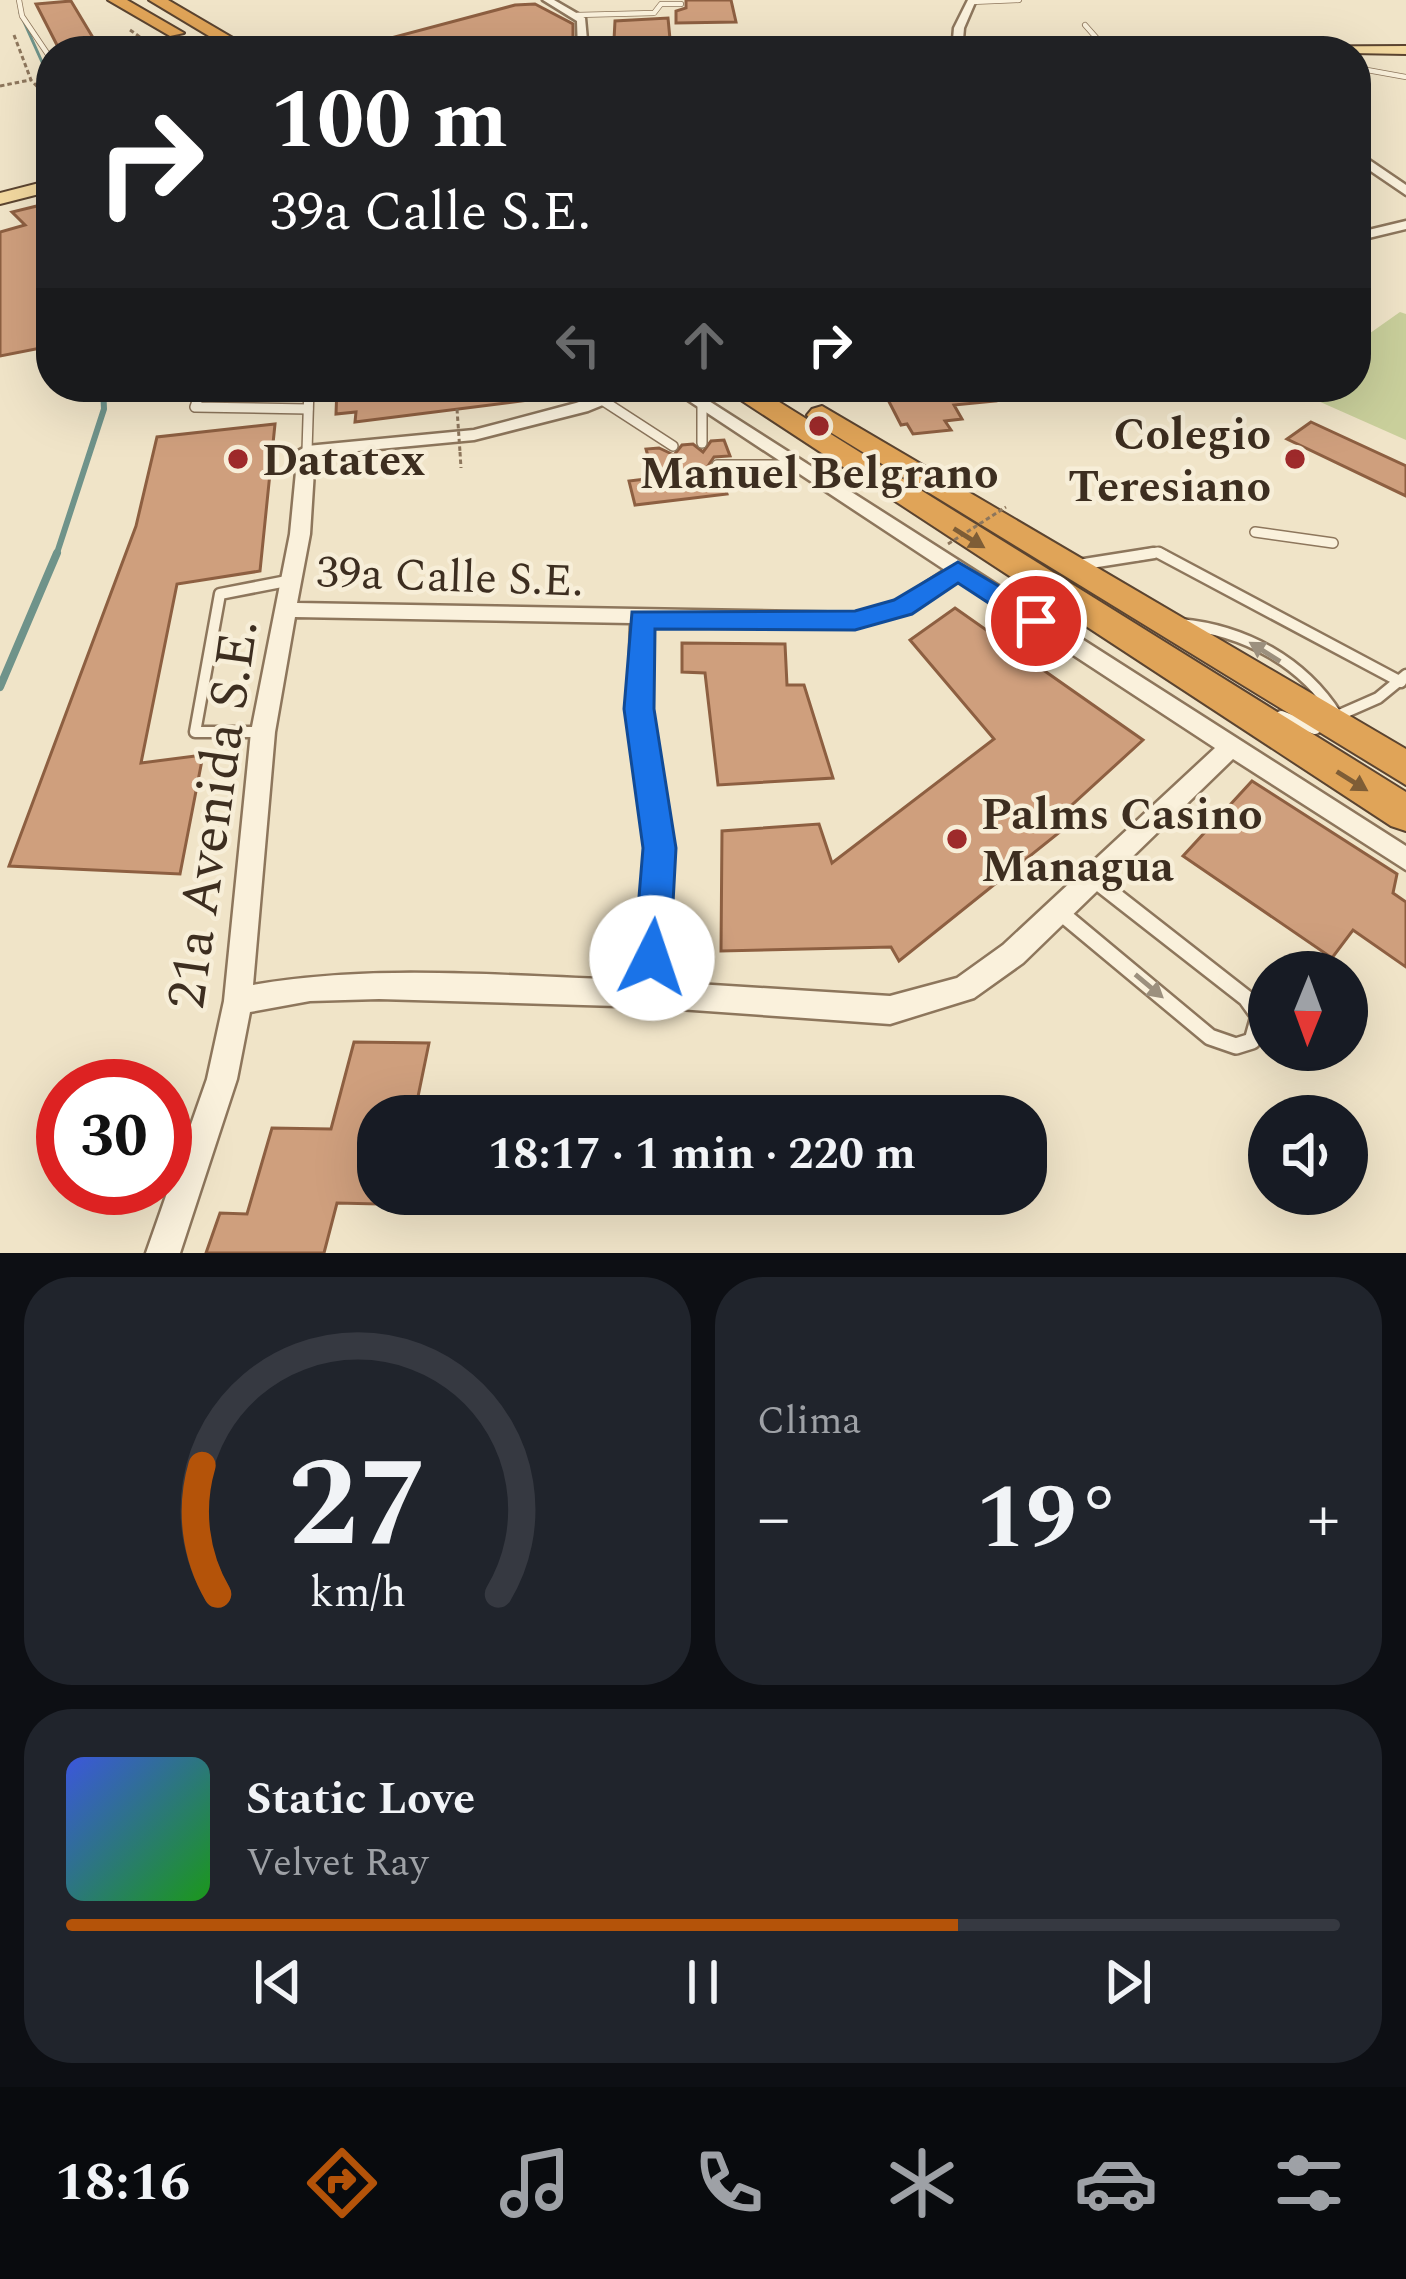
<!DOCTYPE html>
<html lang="es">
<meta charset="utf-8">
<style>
body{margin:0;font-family:Spectral,serif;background:#20242c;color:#f1f3f6;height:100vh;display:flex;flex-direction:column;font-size:45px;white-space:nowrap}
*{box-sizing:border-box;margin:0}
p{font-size:39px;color:#9ea1a6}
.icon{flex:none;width:66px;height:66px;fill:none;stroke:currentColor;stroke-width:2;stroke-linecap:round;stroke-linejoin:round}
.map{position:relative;height:1253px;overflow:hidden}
.panel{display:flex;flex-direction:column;gap:24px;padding:24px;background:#0d0f14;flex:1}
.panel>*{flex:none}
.top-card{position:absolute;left:36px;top:36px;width:1335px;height:366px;border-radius:48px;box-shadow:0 12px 48px #0002;background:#202124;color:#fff;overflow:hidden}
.needle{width:78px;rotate:181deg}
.controls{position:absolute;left:1248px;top:951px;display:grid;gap:24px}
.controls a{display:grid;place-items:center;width:120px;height:120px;border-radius:50%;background:#171b24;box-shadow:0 12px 48px #0002;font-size:60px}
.speed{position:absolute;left:36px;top:1059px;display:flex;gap:24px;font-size:60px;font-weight:700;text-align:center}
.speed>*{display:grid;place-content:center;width:156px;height:156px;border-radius:50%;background:#171b24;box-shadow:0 12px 48px #0002;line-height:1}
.speed .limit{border:18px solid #d22;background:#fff;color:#111}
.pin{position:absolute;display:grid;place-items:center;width:102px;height:102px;color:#fff;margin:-51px;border:6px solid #fff;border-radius:50%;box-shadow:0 3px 12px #0007}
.me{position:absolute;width:132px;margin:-66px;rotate:4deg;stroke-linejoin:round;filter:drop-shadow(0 0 9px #0008)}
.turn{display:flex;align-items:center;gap:42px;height:252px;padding:0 36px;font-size:54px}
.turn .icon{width:156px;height:156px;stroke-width:2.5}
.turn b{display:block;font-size:84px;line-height:102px}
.lanes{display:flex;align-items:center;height:114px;padding:0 36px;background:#0003;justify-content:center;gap:60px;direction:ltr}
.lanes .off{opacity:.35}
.big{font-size:90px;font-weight:700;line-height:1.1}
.panel .tile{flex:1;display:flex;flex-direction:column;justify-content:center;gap:18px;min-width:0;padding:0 42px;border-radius:48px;background:#20242c}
.panel .dial{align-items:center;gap:0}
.dial svg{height:312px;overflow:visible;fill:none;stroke:#363941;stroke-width:7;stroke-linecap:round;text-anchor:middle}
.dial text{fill:#f1f3f6;stroke:none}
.song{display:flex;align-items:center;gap:36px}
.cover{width:144px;height:144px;border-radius:18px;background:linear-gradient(135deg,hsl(230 70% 55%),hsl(120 70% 35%))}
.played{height:12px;border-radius:6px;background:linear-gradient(90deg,#b45309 70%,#363941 70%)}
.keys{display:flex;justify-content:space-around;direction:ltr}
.heat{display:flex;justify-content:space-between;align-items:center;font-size:66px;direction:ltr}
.panel .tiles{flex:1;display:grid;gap:24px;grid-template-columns:1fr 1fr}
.tile:last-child{grid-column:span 2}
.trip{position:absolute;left:357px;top:1095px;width:690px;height:120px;border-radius:48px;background:#171b24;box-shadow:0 12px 48px #0002;font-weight:700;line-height:120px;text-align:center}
.tab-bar{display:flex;height:192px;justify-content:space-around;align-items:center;background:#090b0e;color:#9ea1a6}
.tab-bar .icon{width:84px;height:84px}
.tab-bar .selected{color:#b45309}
.tab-bar b{font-size:54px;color:#f1f3f6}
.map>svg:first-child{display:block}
.green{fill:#c9cf9b}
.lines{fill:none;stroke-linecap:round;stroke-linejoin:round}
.stream-far2{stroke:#6f938a;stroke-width:3}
.stream-far1{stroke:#6f938a;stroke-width:6}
.stream{stroke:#6f938a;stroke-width:8}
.building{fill:#cf9f7d;stroke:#8d5f41;stroke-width:3}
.lane-far3-casing{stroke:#8d765c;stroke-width:6}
.lane-far2-casing{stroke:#8d765c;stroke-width:12}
.lane-far1-casing{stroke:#8d765c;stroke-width:15}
.lane-casing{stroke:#8d765c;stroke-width:20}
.street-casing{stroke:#8d765c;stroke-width:5}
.primary-casing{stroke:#5b4430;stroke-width:4}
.highway-casing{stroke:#5b4430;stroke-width:4}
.path{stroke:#8d765c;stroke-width:3;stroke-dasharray:4.5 3;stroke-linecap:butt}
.lane-far3{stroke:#faf1dc;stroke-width:4.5}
.lane-far2{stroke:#faf1dc;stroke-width:9}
.lane-far1{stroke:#faf1dc;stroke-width:10}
.lane{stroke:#faf1dc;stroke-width:15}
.street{fill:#faf1dc;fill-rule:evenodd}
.primary{fill:#f3d9a0;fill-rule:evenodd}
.highway{fill:#e0a458;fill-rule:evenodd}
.path-bridge{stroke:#8d765c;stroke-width:3;stroke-dasharray:4.5 3;stroke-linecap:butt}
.oneway{fill:#7e5d36}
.oneway2{fill:#9c907e}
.route{fill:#1a73e8;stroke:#114b97;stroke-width:3}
.poi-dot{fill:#9e2a2b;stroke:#f7eed8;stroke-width:4.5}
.labels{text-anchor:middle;stroke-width:9;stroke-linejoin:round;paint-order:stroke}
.poi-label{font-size:45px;font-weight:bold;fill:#3d2e20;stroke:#f7eed8;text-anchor:start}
.street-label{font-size:45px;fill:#3d2e20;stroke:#f7eed8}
.near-street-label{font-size:54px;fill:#3d2e20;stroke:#f7eed8}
</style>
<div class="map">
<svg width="1406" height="1253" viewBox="0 0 1406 1253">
<rect width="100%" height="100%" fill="#f0e4c8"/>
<polygon class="green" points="1400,312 1406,314 1406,440 1291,389 1356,387 1356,343"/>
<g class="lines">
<polyline class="stream-far2" points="20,13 51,82"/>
<polyline class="stream-far1" points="56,556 104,409 103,387"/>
<polyline class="stream" points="0,687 57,553"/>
</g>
<g class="building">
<polygon points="686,0 731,0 736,22 676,23 676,11 686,8"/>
<polygon points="71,1 101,51 60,51 36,4"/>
<polygon points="535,4 573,24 573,41 474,42 483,51 369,51 368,44 515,5"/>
<polygon points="668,18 670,39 614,40 615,21"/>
<polygon points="37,206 51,217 51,346 0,356 0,232 25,225 12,212"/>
<polygon points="337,387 528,387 529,400 355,422 356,412 336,414"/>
<polygon points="909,387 996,387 996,401 954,405 962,419 945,421 951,430 913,434 907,424 901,425 883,390"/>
<polygon points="1311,422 1406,466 1406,496 1287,439"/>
<polygon points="275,424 260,571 177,584 141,763 203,755 180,874 9,866 136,526 157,437"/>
<polygon points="724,440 730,456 714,457 708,466 721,474 727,494 635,505 629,481 654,478 646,449 659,448 674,455 682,445 693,444 703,452 711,441"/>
<polygon points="955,608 1143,740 1061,815 1071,823 899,961 891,947 721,951 722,831 819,824 832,863 994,739 910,640"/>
<polygon points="682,643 785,644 787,685 804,685 833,778 718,785 705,673 682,672"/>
<polygon points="1252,781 1397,874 1393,893 1406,902 1406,967 1353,930 1332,958 1183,856"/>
<polygon points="354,1042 429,1043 414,1116 378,1116 378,1204 337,1203 324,1253 206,1253 220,1213 247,1214 272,1128 331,1129"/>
</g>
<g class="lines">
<g class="lane-far3-casing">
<g id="lane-far3">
<polyline points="19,0 22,16 51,59"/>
<polyline points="971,2 1019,0"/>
<polyline points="577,15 654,13 661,4 681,4"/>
<polyline points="1085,25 1101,43"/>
<polyline points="957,44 1101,43 1162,51"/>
<polyline points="1167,51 1158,41 1259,42 1290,50"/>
<polyline points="1356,68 1406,77"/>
</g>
</g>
<g class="lane-far2-casing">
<g id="lane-far2">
<polyline points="202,387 195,407 308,409"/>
<polyline points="602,400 673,446"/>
<polyline points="702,405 702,443"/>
<polyline points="307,451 309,387"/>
<polyline points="717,465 797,465"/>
<polyline points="838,492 870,475"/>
<polyline points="1255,532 1333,543"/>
<polyline points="1136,556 1158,552 1165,556"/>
</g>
</g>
<g class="lane-far1-casing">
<g id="lane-far1">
<polyline points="1159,553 1401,682"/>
<polyline points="1078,565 1154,553"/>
<path d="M1180,624C1244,630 1302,661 1337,716L1315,729L1281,716"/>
<polyline points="1337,716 1378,698 1406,675"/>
<polyline points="260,732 195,732 220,594 292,580"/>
</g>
</g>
<g class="lane-casing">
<polyline id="lane" points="1061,913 1210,1037 1236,1046 1252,1041 1259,1016 1246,998 1095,880"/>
</g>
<g class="street-casing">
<g id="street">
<polygon points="543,0 554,0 585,18 588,51 578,51 577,21"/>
<polygon points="968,0 976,0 964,28 962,51 952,51 954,28"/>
<polygon points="1356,151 1406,185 1406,195 1356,161"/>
<polygon points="1406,221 1406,229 1356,241 1356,233"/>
<path d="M623,387H647L588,411L474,440L315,455L310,534L297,603L855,613L896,602L945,570L668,387H687L1406,846V870L1233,759L1023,963L974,998L890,1024L650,1007L379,999L310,1001L250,1012L237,1079L180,1253H146L207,1079L224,1001L251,732L290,534L298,451L307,446L474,430L576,403ZM959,580L1215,748L1003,945L957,978L890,996L665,982L673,848L650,709L652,624L855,627L910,612ZM295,617L631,623L628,709L647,848L637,980C510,977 379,963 253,985L275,732Z"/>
<polygon points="796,387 817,387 798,399 786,399 786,391"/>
</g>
</g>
<g class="primary-casing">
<g id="primary">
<polygon points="1406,46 1406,54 1237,51 1244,47"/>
<polygon points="51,180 51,191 0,204 0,193"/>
</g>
</g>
<g class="highway-casing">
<g id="highway">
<polygon points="108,0 127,0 184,33 170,36"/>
<polygon points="149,0 168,0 255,51 234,51"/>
<polygon points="721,387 755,387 1406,792 1406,831 1391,826"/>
<polygon points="822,406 1406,749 1406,785 812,421 807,415 812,409"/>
</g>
</g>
<g class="path">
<polyline points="130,30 160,51"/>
<polyline points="14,35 31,80 51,101"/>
<polyline points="0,86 30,80"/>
<polyline points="460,452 461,468"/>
</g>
<use href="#lane-far3" class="lane-far3"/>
<use href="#lane-far2" class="lane-far2"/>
<use href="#lane-far1" class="lane-far1"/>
<use href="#lane" class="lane"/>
<use href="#street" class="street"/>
<use href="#primary" class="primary"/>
<use href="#highway" class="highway"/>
<g class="path-bridge">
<polyline points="457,409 460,452"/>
<polyline points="948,544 1006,507"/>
</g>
</g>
<defs><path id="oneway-solid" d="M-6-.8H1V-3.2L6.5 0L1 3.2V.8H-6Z" transform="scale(3)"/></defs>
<g class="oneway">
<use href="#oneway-solid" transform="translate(969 538) rotate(32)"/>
<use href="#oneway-solid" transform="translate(1352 781) rotate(32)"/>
</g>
<g class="oneway2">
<use href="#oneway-solid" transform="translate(1265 652) rotate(-148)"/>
<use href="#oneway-solid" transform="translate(1149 986) rotate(40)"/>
</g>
<polygon class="route" points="958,562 1046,614 1050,621 1046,628 1027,628 958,583 912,614 855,630 655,629 654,709 676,848 670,958 665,969 652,974 640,969 634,958 643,848 624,709 632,612 855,611 894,600"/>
<g class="poi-dot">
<circle cx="819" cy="426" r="12"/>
<circle cx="238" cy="459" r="12"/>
<circle cx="1295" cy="459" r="12"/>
<circle cx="957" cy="839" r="12"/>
</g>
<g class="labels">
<g class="poi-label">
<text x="1271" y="449" text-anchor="end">Colegio<tspan x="1271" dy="52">Teresiano</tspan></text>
<text x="262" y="475">Datatex</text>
<text x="819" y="488" text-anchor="middle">Manuel Belgrano</text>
<text x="981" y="829">Palms Casino<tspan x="981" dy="52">Managua</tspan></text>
</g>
<g class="street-label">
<text transform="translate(450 575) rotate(2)" y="16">39a Calle S.E.</text>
</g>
<g class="near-street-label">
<text transform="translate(211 814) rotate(-82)" y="19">21a Avenida S.E.</text>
</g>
</g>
</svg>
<div class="controls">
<a><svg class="needle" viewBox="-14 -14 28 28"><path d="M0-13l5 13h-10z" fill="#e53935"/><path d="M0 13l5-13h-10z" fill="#9ea1a6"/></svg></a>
<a><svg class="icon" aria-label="sound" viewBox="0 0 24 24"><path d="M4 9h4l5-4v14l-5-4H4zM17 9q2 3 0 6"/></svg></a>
</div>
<div class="speed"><div class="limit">30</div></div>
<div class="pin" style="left:1036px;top:621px;background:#d93025"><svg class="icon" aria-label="arrive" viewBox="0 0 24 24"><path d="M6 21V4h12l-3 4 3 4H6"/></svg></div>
<svg class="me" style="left:652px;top:958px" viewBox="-20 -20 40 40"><circle r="19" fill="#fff"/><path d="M0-13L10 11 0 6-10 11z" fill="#1a73e8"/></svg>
<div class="trip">18:17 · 1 min · 220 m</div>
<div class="top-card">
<div class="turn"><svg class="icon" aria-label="right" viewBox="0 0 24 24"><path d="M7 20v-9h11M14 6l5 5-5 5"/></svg><div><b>100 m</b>39a Calle S.E.</div></div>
<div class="lanes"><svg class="icon off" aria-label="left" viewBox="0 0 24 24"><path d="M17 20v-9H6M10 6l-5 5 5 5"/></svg><svg class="icon off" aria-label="ahead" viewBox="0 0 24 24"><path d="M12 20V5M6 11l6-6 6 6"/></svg><svg class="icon" aria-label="right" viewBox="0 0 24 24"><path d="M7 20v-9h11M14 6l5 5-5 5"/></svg></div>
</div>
</div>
<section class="panel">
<div class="tiles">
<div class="tile dial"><svg viewBox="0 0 100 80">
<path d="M14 69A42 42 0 1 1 86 69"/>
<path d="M14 69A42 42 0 0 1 10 36" stroke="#b45309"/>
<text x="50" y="56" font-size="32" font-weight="700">27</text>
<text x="50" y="72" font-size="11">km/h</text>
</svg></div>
<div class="tile"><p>Clima</p>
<div class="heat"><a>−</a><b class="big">19°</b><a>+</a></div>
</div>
<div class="tile">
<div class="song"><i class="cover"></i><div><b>Static Love</b><p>Velvet Ray</p></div></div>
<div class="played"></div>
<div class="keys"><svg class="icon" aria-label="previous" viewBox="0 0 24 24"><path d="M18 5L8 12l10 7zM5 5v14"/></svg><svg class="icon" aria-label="pause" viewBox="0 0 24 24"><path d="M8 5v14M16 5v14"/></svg><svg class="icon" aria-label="next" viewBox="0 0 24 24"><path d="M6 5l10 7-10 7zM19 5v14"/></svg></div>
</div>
</div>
</section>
<nav class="tab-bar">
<b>18:16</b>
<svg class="icon selected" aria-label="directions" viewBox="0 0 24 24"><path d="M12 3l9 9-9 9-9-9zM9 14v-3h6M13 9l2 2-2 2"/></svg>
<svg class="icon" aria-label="music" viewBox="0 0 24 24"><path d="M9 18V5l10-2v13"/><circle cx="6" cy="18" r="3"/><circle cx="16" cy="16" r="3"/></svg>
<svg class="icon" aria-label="phone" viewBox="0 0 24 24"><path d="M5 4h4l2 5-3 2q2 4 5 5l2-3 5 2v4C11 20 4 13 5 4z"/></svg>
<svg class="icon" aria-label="climate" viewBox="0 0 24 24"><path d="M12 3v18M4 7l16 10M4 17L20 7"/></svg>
<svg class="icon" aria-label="car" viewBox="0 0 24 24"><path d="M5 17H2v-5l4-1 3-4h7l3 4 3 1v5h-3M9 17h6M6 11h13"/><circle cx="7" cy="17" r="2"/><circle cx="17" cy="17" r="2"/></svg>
<svg class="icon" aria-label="filters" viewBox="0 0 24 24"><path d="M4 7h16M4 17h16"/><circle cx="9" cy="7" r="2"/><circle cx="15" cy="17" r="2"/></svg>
</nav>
